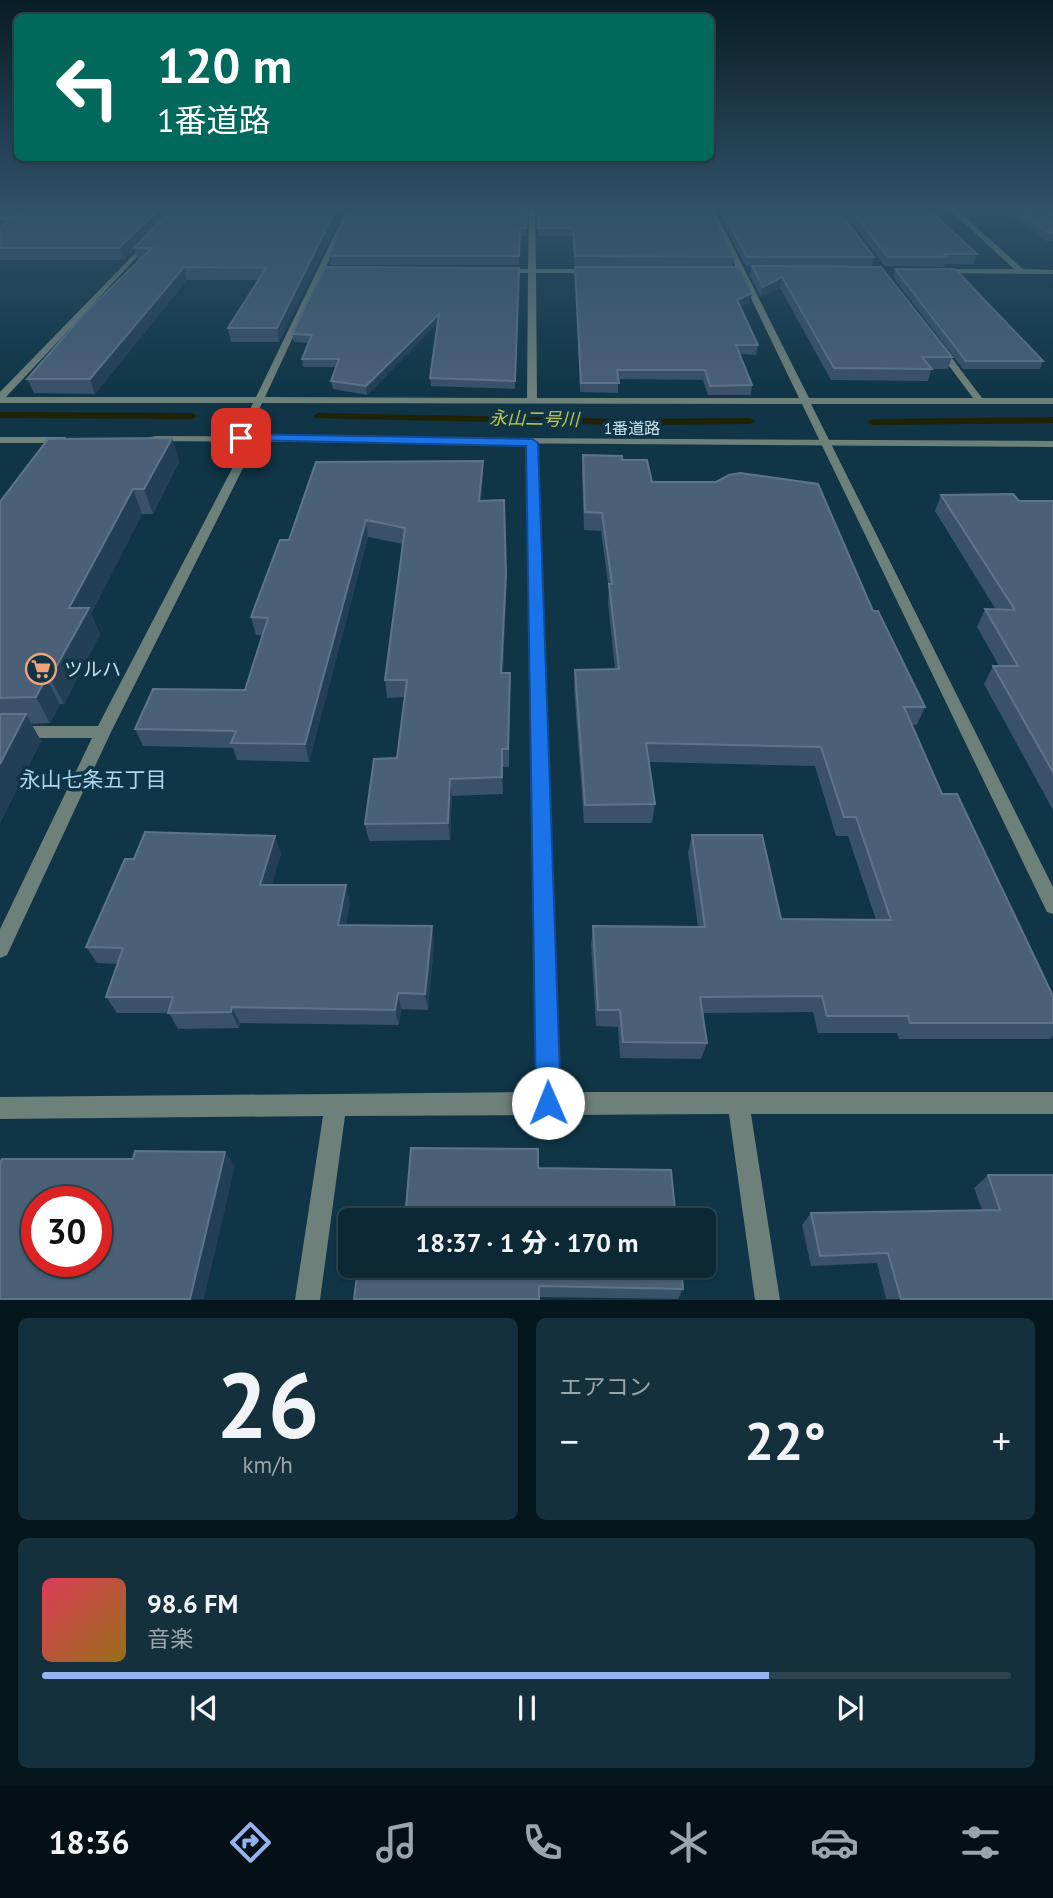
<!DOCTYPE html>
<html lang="ja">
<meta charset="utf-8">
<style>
body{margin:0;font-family:"PT Sans","Noto Sans JP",sans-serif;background:#14303c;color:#f1f3f6;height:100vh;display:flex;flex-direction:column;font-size:26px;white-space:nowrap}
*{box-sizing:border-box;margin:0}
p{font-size:23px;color:#9aa6ac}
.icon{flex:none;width:38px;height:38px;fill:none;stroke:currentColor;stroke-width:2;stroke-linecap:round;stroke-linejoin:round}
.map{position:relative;height:1300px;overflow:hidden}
.drawer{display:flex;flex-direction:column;gap:18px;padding:18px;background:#06161d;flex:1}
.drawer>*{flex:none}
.banner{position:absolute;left:14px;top:14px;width:700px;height:147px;border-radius:10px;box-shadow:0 2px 5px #0004,0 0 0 2px #2b444f;background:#00695c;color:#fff;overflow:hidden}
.speed{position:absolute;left:21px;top:1186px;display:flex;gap:14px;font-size:35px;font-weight:700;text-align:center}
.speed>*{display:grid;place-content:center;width:91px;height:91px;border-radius:50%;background:#0b2834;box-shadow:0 2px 5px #0004,0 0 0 2px #2b444f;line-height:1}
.speed .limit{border:10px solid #d22;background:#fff;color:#111}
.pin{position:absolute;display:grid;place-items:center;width:60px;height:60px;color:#fff;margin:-30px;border-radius:14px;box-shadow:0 4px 10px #0006}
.me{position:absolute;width:77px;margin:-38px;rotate:359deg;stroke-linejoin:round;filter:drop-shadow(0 0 5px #0008)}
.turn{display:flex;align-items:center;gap:24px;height:147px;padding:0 28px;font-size:32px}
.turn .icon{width:91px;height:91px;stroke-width:2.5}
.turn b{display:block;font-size:49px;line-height:60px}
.big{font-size:52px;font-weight:800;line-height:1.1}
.drawer .widget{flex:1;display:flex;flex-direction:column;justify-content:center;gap:10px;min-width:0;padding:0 24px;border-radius:10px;background:#14303c}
.drawer .dial{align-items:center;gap:0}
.dial b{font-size:91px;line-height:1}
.song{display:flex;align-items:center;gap:21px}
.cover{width:84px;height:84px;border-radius:10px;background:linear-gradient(135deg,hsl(350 70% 55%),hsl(40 70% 35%))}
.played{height:7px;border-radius:4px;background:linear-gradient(90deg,#95b2f1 75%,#2b444f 75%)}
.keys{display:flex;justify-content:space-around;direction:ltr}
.heat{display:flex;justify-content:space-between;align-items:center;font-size:38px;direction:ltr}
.drawer .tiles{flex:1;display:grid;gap:18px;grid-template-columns:1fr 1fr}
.widget:last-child{grid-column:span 2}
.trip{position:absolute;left:338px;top:1208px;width:378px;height:70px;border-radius:10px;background:#0b2834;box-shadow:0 2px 5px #0004,0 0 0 2px #2b444f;font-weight:800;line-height:70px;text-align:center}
.menu{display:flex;height:112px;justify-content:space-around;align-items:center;background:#041015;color:#9aa6ac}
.menu .icon{width:49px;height:49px}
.menu .current{color:#95b2f1}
.menu b{font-size:32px;color:#f1f3f6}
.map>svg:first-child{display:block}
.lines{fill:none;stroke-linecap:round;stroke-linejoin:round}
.stream{fill:#212205;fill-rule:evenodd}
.minor{fill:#6e807a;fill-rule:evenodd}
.tertiary{fill:#6e807a;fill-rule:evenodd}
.wall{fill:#395169;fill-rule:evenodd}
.shaded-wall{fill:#223f55}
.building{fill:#496077;stroke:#5e7489;stroke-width:2;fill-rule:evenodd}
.route{fill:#1a73e8;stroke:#114b97;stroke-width:2}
.labels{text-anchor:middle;stroke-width:7;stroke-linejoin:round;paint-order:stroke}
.far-street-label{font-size:16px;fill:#cde1ec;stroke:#0f3546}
.far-water-label{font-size:18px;font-style:italic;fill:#c4c74a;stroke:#0f3546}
.poi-label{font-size:19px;fill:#cde1ec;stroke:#0f3546;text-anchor:start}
.neighbourhood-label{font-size:21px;fill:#add6eb;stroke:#0f3546}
</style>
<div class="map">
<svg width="1053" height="1300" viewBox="0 0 1053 1300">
<rect width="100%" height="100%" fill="#0f3546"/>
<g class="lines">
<g class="stream">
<polygon points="0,412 192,413 197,416 192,419 0,418"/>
<polygon points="318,413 626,419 750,418 755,421 750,424 626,425 314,418 313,416"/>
<polygon points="1053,417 1053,423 872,425 867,422 872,419"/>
</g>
<g class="minor">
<polygon points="347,209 353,209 265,397 527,398 528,273 501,273 497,271 501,269 528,269 529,209 535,209 536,269 593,269 597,271 593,273 536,273 537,398 799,398 708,209 714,209 809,398 973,398 935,347 939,344 942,345 982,398 1053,398 1053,404 811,404 1053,887 1053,914 1047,912 802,404 262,403 246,438 241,441 236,438 253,403 0,403 0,392 149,239 151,242 6,397 256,397"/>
<polygon points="949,209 956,209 1023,269 1053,270 1053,274 936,273 936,269 1014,269"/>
<polygon points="0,216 30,216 33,218 30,220 0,220"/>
<polygon points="253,435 258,438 111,732 7,955 0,958 0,929 92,738 0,738 0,726 98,726 248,438"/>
<polygon points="532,440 537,443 559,1092 1053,1092 1053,1114 751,1114 780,1300 755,1300 729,1114 345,1116 320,1300 295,1300 323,1116 0,1119 0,1097 537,1092 527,443"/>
</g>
<g class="tertiary">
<polygon points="155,436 1053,441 1053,447 151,441 151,437"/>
<polygon points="0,437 65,437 70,440 65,443 0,443"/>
</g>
</g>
<g class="wall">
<path d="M0,209H345L341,213H336L337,223L279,342H231L228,328L258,280H187L95,394L34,393L27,379L139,260H138L134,248L123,260H0V227L16,215H0ZM167,213L159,223L156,214Z"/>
<polygon points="527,209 526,236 520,236 519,265 330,265 329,256"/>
<polygon points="538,209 734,257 733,266 574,266 573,236 538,236"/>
<polygon points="716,209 837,209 874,257 872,266 952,357 948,369 931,369 928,381 831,380 780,288 761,297 750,276 752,266 746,266"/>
<polygon points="841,209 928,209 977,254 974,264 945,264 944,267 885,266"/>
<polygon points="1005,209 1053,209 1053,241 1046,241"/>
<polygon points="575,267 750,302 740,307 758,345 756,355 739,354 752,385 751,395 708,395 703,380 618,379 618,393 580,392"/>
<polygon points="519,268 515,389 431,386 430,378 438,323 367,395 333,389 331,381 336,367 303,367 302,359 309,343 294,342 292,334"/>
<polygon points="895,269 1043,361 1040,369 963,369 893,277"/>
<polygon points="172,438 179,462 153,514 142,514 91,614 100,634 64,704 60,704 50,723 31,724 41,741 0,823 0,502"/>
<polygon points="583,455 622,460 652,482 873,611 925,707 917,725 912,725 942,794 1053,996 1053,1036 1050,1039 899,1039 897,1033 818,1033 813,1012 702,1013 707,1043 701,1059 620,1058 618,1027 596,1026 591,944 593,926 698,927 688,853 692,835 781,919 876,920 848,836 836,836 815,766 649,762 655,804 652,823 584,823 574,688 575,670 615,669 608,603 609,590 601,531 584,530 582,473"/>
<polygon points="483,461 483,477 481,501 506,591 503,673 510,673 509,767 502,767 503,794 452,796 450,840 369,841 365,824 397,758 405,697 387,698 385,680 403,544 368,537 309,762 237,760 233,748 143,746 135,729 245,690 263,635 256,635 251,617 289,540"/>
<polygon points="941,495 1019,501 1053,501 1053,810 984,684 993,666 999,666 977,627 985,609 996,610 935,511"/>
<polygon points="275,836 281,854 271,885 350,902 346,925 432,926 434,943 428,1010 401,1009 399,1025 240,1023 239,1028 178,1029 169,1013 117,1013 106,997 118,964 97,963 86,947 134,859"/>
<polygon points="988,1175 1053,1299 886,1299 877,1263 811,1266 802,1225 811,1213 982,1210 974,1188"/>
<polygon points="358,1268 683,1289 678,1299 539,1297"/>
</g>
<g class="shaded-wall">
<polygon points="335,211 337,223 279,342 277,328"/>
<polygon points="156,212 159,223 123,260 119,248"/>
<polygon points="184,267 187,280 95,394 90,379"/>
<polygon points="782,277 780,288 761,297 763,287"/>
<polygon points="752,293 750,302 736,309 737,300"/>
<polygon points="439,314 440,321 367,395 366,386"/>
<polygon points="172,438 179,462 153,514 144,489"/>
<polygon points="483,461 483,477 480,517 479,501"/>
<polygon points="133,489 142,514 91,614 100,634 64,704 50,678 69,608"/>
<polygon points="366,520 368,537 309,762 305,744"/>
<polygon points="506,574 506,591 502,690 501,673"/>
<polygon points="46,678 60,704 50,723 36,697"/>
<polygon points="26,714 41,741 0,823 0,764"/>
<polygon points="450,779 452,796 450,840 448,823"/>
<polygon points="275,836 281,854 267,902 260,885"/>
<polygon points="346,885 350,902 343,942 338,925"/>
<polygon points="432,926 434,943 428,1010 425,994"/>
<polygon points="398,993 401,1009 399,1025 395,1010"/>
<polygon points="232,1007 240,1023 239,1028 231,1012"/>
<polygon points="225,1152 235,1166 204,1299 190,1299"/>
</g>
<g class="building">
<polygon points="349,209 527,209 526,228 520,228 519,256 329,256"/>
<polygon points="538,209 710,209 734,257 575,256 573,228 538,228"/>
<polygon points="721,209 837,209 874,257 747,257"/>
<polygon points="850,209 928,209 977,254 944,254 947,257 888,257"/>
<polygon points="1017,209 1053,209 1053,233 1049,233"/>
<polygon points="170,211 335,211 277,328 228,328 266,268 184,267 90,379 27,379 84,314 152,248 134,248"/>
<polygon points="21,212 156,212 119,248 0,248 0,227"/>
<polygon points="752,266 881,267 952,357 922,357 932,369 834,368 782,277 763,287"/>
<polygon points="325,267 519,268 515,381 430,378 439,314 366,386 331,381 339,359 302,359 312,335 292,334"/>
<polygon points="575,267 739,267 752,293 737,300 758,345 736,345 752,385 710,386 705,370 617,370 619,383 581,383"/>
<polygon points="895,269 955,269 1043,361 966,361"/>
<polygon points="172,438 144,489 133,489 69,608 89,608 50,678 46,678 36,697 0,698 0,502 48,439"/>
<polygon points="583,455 622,456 622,460 647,460 652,482 716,482 729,475 740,473 818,484 873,611 878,611 925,707 904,707 942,794 957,794 1053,996 1053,1023 910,1023 908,1016 827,1016 822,996 700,997 707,1043 623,1042 620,1010 598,1010 593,926 705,927 692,835 762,835 781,919 891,920 856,817 844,817 821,747 646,743 655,804 585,805 575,670 619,669 609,584 612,584 602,513 585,512"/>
<polygon points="483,461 479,501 504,500 506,574 501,673 510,673 508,749 502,749 502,777 450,779 448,823 365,824 374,759 397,758 407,680 385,680 405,528 366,520 305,744 231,743 236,731 135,729 153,689 245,690 268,618 251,617 280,540 289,540 316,462"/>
<polygon points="1013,494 1019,501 1053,501 1053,772 993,666 1018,666 985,609 1015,610 941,495"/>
<polygon points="0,714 26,714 0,764"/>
<polygon points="145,832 275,836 260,885 346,885 338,925 432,926 425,994 398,993 395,1010 232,1007 231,1012 168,1013 173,997 106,997 123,948 86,947 125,859 134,859"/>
<polygon points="411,1148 538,1149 538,1168 671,1170 676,1220 405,1220"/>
<path d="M135,1151L225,1152L190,1299H0V1163L2,1159H133ZM37,1202H96V1262H37Z"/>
<polygon points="988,1175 1053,1175 1053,1299 901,1299 888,1253 820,1256 811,1213 1000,1210"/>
<polygon points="400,1265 681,1265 683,1289 539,1286 539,1299 354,1299 358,1268 400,1270"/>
</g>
<linearGradient id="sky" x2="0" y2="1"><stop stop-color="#081d26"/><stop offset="0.53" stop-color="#315168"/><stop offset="1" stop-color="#315168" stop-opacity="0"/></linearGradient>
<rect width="1053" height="391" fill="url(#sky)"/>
<polygon class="route" points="241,434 532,439 538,443 561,1103 557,1112 548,1116 540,1112 536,1103 526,446 237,440 237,435"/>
<defs>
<g id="supermarket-ring" transform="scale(1.575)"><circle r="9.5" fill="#0f3546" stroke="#efa377" stroke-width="1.5"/><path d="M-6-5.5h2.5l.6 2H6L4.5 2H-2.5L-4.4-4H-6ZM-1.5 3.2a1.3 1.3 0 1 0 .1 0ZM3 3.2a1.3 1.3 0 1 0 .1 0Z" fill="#efa377"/></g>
</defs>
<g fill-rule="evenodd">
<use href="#supermarket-ring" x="41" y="669"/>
</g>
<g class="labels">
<g class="far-street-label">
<text x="632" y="434">1番道路</text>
</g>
<g class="far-water-label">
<text transform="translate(534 419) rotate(1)" y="6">永山二号川</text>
</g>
<g class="poi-label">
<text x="64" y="676">ツルハ</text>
</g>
<g class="neighbourhood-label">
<text x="93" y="787">永山七条五丁目</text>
</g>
</g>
</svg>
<div class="speed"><div class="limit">30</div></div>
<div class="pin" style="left:241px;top:438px;background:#d93025"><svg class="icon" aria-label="arrive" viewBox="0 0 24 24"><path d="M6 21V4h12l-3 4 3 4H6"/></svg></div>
<svg class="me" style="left:548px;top:1103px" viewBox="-20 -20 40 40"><circle r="19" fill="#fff"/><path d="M0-13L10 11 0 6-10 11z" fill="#1a73e8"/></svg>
<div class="trip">18:37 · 1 分 · 170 m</div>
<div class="banner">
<div class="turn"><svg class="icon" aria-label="left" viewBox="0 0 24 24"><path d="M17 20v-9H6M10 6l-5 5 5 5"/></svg><div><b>120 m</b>1番道路</div></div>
</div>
</div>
<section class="drawer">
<div class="tiles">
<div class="widget dial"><b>26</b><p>km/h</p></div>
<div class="widget"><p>エアコン</p>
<div class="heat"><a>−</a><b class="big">22°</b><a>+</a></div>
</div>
<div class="widget">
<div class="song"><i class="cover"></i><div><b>98.6 FM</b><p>音楽</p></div></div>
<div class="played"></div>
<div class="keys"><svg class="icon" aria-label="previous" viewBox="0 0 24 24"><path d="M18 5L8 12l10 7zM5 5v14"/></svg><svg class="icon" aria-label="pause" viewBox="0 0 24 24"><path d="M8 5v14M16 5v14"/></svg><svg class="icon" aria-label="next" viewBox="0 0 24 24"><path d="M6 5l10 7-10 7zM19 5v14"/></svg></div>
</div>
</div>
</section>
<nav class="menu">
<b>18:36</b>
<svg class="icon current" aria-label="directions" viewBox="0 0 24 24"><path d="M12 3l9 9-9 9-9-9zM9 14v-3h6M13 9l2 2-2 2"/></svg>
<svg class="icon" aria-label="music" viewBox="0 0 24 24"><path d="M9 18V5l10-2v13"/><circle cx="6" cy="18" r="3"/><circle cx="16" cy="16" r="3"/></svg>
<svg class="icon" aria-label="phone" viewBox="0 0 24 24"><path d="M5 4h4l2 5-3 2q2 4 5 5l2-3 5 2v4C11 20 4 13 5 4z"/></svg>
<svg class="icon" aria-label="climate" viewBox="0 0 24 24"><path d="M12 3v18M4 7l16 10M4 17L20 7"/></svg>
<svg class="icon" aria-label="car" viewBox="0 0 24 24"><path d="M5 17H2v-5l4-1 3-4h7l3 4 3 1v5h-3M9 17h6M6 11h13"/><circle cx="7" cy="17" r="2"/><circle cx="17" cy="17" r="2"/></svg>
<svg class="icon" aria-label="filters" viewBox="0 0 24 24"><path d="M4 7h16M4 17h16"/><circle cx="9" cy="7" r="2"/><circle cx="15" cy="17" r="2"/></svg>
</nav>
